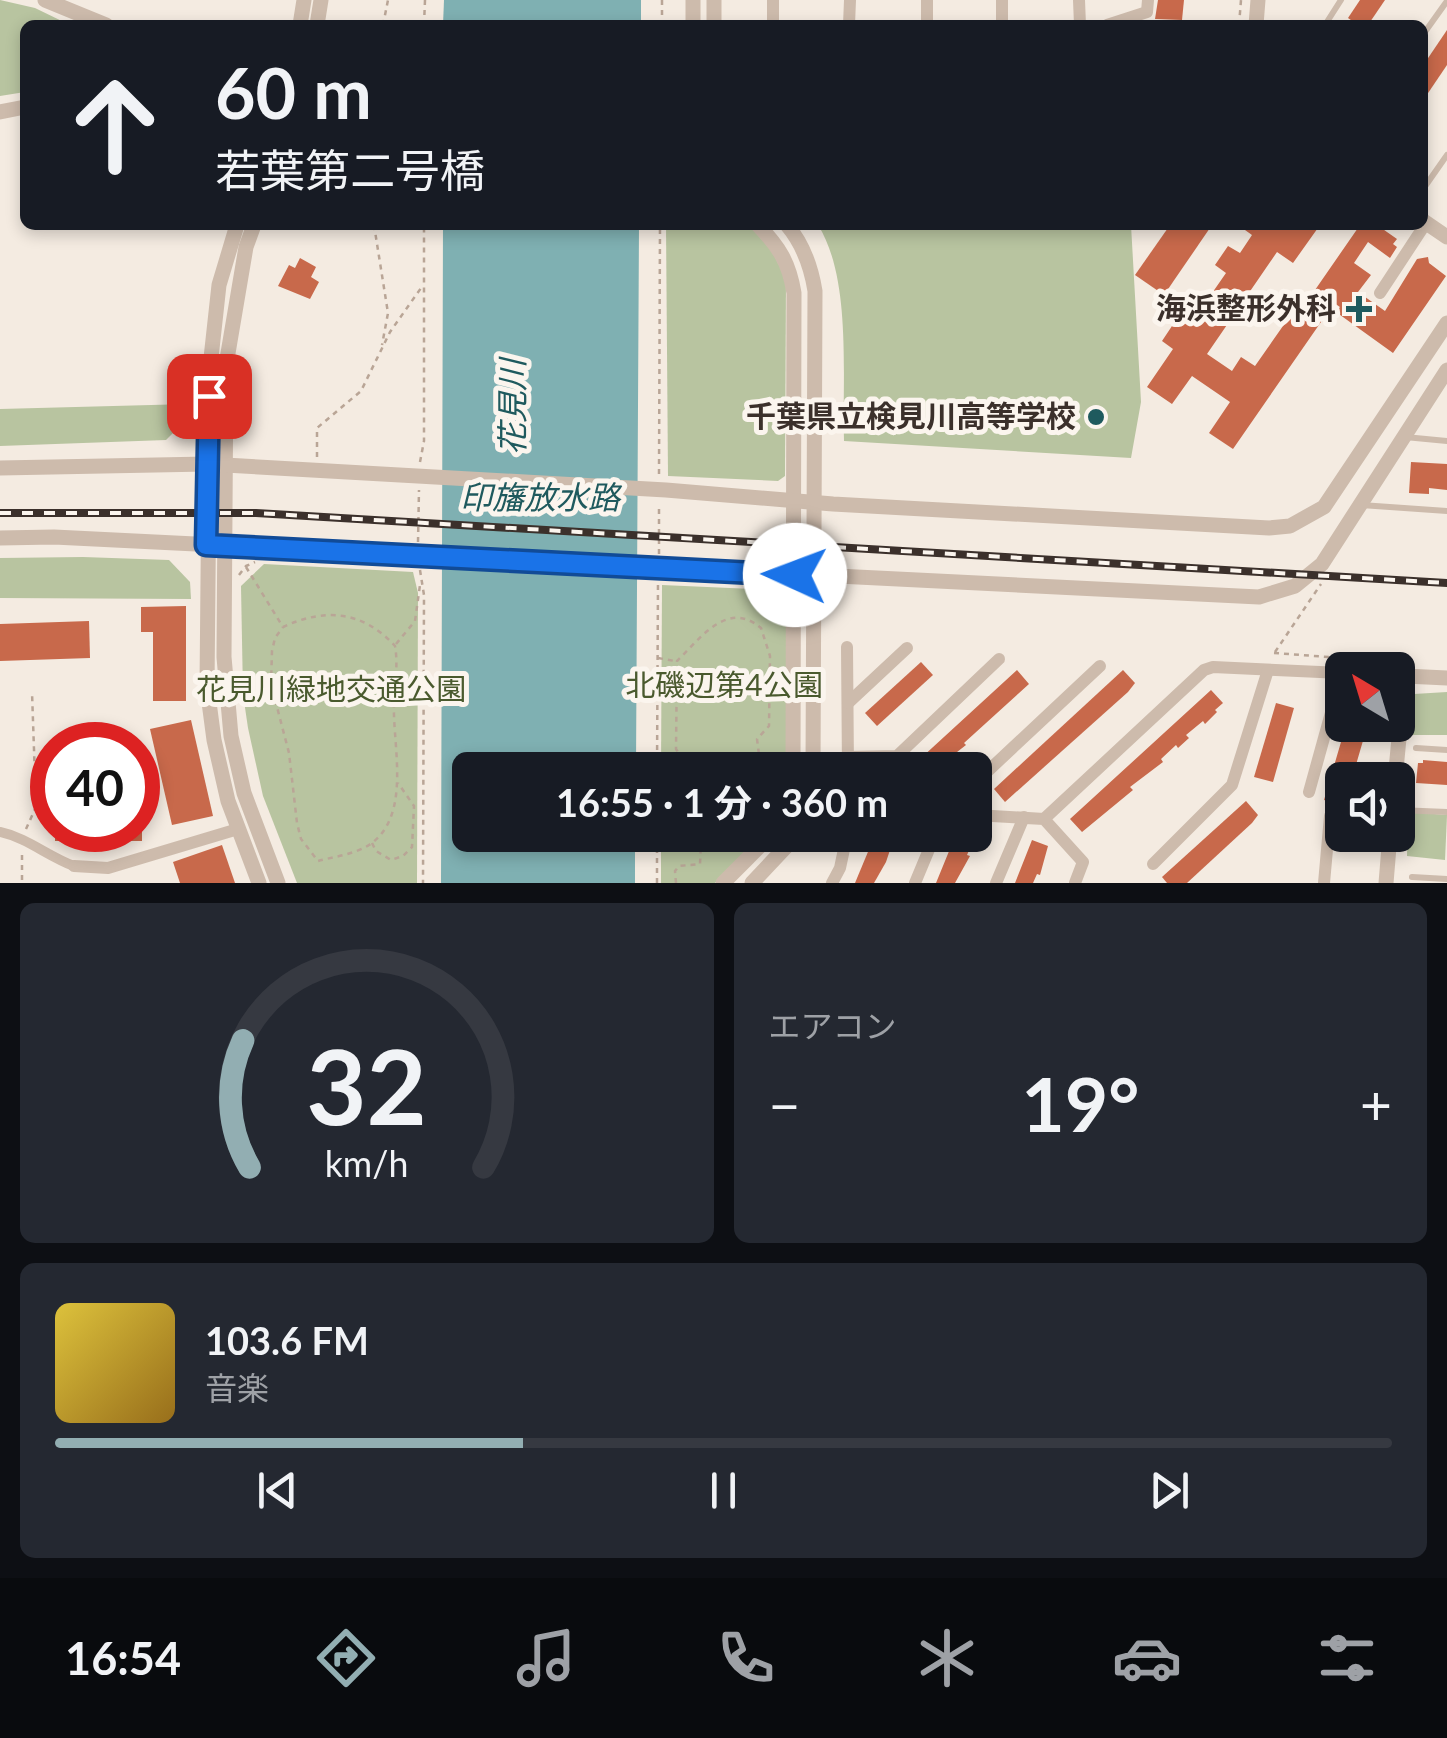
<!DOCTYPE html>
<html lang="ja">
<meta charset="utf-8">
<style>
body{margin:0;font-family:Lato,"Noto Sans JP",sans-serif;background:#242831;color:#f1f3f6;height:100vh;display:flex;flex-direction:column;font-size:38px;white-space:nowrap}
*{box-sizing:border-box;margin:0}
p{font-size:32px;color:#9ea1a6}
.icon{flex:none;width:55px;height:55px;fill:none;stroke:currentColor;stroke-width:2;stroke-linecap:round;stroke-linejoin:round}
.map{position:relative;height:883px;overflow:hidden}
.panel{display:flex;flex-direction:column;gap:20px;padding:20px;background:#0d0f14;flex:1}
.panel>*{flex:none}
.hud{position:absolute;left:20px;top:20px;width:1408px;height:210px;border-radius:15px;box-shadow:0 5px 15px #0003;background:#171b24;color:#f1f3f6;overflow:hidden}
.needle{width:65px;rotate:322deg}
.fabs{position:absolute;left:1325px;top:652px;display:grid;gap:20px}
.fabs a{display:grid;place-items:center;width:90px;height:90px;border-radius:15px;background:#171b24;box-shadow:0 5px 15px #0003;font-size:50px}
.speed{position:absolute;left:30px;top:722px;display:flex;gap:20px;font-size:50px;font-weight:700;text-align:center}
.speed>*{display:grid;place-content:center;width:130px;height:130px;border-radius:50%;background:#171b24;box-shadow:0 5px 15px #0003;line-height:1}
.speed .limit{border:15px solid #d22;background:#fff;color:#111}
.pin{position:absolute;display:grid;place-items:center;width:85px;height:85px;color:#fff;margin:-42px;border-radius:20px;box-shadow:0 5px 15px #0006}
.me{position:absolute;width:110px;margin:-55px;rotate:272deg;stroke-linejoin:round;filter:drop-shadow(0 0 8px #0008)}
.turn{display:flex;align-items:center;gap:35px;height:210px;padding:0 30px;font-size:45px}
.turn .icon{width:130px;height:130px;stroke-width:2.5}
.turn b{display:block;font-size:70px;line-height:85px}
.big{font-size:75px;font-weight:700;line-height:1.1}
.panel .widget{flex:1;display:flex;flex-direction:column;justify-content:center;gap:15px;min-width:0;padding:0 35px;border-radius:15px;background:#242831}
.panel .dial{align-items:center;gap:0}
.dial svg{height:260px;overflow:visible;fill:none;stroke:#363941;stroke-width:7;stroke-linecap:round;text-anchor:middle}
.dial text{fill:#f1f3f6;stroke:none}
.song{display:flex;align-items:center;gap:30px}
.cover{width:120px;height:120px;border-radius:15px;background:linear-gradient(135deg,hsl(50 70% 55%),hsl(40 70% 35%))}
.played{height:10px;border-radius:5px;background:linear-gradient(90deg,#92aeb2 35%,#363941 35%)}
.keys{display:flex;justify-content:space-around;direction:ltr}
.heat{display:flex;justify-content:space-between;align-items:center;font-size:55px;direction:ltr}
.panel .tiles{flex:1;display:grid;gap:20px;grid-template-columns:1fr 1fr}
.widget:last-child{grid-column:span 2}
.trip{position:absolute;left:452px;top:752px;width:540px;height:100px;border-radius:15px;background:#171b24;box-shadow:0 5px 15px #0003;font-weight:700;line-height:100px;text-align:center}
.tabs{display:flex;height:160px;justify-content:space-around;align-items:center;background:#090b0e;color:#9ea1a6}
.tabs .icon{width:70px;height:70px}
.tabs .active{color:#92aeb2}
.tabs b{font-size:45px;color:#f1f3f6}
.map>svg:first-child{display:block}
.green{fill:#b8c4a0}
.water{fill:#7fb0b2}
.building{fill:#c8694b}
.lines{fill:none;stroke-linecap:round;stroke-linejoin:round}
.path{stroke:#b9a596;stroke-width:2.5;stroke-dasharray:5 5;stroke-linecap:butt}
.service{stroke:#cdbbac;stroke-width:6}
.pedestrian{stroke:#cdbbac;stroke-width:10}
.minor{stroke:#cdbbac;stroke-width:12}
.tertiary{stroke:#cdbbac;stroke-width:15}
.rail-casing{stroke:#3b302b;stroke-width:8}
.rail{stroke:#fbf5ee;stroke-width:4;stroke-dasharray:11;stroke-linecap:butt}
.route-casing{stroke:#114b97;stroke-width:25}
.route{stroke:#1a73e8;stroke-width:18}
.poi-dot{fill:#1f5a5e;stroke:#fbf5ee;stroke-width:4}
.labels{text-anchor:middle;stroke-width:10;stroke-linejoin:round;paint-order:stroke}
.poi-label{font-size:30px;font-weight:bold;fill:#3b302b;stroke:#fbf5ee;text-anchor:end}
.park-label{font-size:30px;fill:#4a5a2e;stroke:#fbf5ee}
.water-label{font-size:32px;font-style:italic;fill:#1f5a5e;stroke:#fbf5ee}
</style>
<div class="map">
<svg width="1447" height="883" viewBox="0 0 1447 883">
<rect width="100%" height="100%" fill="#f4ebe1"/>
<g class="green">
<polygon points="0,0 35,8 70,25 25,25 25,92 0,96"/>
<polygon points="666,225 752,225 766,239 786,279 785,476 778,481 668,476"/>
<path d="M818,225H1131L1141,402L1131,458L844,441C842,377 852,279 818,225Z"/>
<polygon points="189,404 187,419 166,440 0,446 0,409"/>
<polygon points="83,557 169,560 190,582 191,599 0,598 0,558"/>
<polygon points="264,564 413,572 418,593 417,883 297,883 263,796 248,728 243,694 241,586"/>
<polygon points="662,585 775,590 786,602 786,770 661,770"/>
<polygon points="1447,692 1447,735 1412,735 1414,694"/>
<polygon points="1408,812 1447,815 1445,860 1407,856"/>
<polygon points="661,835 761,835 715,883 661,883"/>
</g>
<g class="water">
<polygon points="444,0 641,0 641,25 443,25"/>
<polygon points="443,225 639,225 636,770 470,770 470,835 635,835 635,883 441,883"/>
</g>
<g class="building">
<polygon points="1158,0 1184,0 1182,20 1155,19"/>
<polygon points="1360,0 1385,0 1368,25 1358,25 1348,18"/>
<polygon points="1447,30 1447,65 1422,102 1422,67"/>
<polygon points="1170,225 1212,225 1164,295 1135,275"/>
<polygon points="1238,225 1320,225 1293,263 1277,252 1207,354 1232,371 1241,357 1255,366 1297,306 1321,322 1233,449 1209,433 1230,402 1192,376 1172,404 1147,387 1173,349 1162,341 1180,314 1192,322 1226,273 1215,265 1228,246 1240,253 1252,235"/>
<polygon points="1360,225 1377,225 1397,239 1393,244 1397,247 1390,258 1368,242 1354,263 1371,275 1358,292 1385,311 1417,259 1428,257 1429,263 1446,276 1393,353 1336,312 1340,307 1315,290"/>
<polygon points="300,258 316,267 311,277 319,282 310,299 278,286 289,265 295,268"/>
<polygon points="1411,462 1447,464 1447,490 1429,488 1429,494 1409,493"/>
<polygon points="186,606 186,701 153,701 153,632 141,632 141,607"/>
<polygon points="89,621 90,658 0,661 0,624"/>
<polygon points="921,662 933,675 877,726 865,713"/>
<polygon points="1017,670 1029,684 964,743 966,745 934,770 908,770"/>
<polygon points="1123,670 1135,683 1128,692 1005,802 994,789"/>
<polygon points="1211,690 1223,703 1215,710 1217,712 1205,724 1203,721 1186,735 1189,738 1178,748 1176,745 1161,759 1163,762 1130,787 1133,790 1082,832 1070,819"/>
<polygon points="1276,703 1294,708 1273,782 1254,777"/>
<polygon points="191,720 213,816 172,825 150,729"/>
<polygon points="1346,725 1367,727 1353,775 1349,780 1342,780 1342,805 1324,800"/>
<polygon points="1423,760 1447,762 1447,785 1416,783 1418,763 1423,763"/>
<polygon points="1246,801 1258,815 1252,823 1187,883 1167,883 1162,877"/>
<rect x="55" y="830" width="87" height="11"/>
<polygon points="875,835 894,838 886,862 874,883 855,883"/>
<polygon points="954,839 971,846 967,855 970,856 955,883 936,883"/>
<polygon points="1032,840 1048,846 1040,875 1037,874 1033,883 1015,883"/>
<polygon points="222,845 235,883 180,883 173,862"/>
</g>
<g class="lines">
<g class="path">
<polyline points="383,25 388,0"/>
<polyline points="424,25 425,0"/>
<polyline points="662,25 662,0"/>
<polyline points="1239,25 1241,0"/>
<polyline points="374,225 388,313 382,345"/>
<polyline points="317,457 317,428 361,391 390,332 421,288"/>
<polyline points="420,462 424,441 424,225"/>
<polyline points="659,474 660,225"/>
<polyline points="418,542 419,490"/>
<polyline points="659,554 659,507"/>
<path d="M246,567L283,627C324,608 362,610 395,646C399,668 393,692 394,715C395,755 409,819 369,845C355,854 333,857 318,861L301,839L297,823L289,753L271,684L272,651L275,638L283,627"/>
<polyline points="420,570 424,595 423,883"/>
<polyline points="239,575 246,566 255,562"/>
<polyline points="396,644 415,621 420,585"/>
<polyline points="1275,652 1321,584"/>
<polyline points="1274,653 1397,662"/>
<polyline points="658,658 675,661"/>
<polyline points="657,770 658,582"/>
<path d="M683,770L682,758L676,749L677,661C700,639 727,599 761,628L770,656L769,726L757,739L761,770"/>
<polyline points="26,829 36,807 32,692"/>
<path d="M677,835L684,842C699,842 717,845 729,835"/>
<polyline points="372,843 376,851 391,860 403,856 412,847 414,806 398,783"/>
<polyline points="22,855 22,883"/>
<polyline points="657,883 657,835"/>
<polyline points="676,883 675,871 679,866 700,864 701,842"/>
</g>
<g class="service">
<polyline points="1325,25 1341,0"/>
<polyline points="1422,36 1447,1"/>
<polyline points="1422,183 1426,185 1447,155"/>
<polyline points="1405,437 1447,441"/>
<polyline points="1361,505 1447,511"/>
<polyline points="1416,748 1447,750"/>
<polyline points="1398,810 1447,812"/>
<polyline points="1412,877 1447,879"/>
</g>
<path class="pedestrian" d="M0,832C28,838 47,856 74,866"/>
<g class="minor">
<polyline points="1079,0 1080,25"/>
<polyline points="773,25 773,0"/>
<polyline points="849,25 850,0"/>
<polyline points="927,25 927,0"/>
<polyline points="1002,25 1002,0"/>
<polyline points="1107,25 1147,12 1148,0"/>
<polyline points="1380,293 1426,223"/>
<polyline points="847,647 848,770"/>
<polyline points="848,703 907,648"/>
<polyline points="849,757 897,756 999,659"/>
<polyline points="975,783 1100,666"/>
<polyline points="1309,792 1342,673"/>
<polyline points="975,815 1044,819 1083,862 1075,883"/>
<polyline points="1044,819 1204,670 1213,667 1342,673"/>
<polyline points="1153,864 1232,785 1268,670"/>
<polyline points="74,866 108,868 238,829"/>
<polyline points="832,883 840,868 847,835"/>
<polyline points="915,883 935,835"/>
<polyline points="996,883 1024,817"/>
<polyline points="1324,883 1330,816 1342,817"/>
</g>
<g class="tertiary">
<polyline points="45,0 106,25"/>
<polyline points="300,25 304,0"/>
<polyline points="317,25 321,0"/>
<polyline points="693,25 693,0"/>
<polyline points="714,25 714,0"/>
<polyline points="1256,25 1258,0"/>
<polyline points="0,112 25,107"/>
<polyline points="1422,220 1447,237"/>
<polyline points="237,225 219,285 210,367 207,687 214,740 228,801 259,883"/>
<polyline points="254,225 246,247 226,365 224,657 231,736 244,793 278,883"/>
<path d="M758,225C779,247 789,262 794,293L793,770"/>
<path d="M787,225C803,244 811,266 815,291L813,770"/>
<polyline points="0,468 207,464 666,490 833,504 1269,528 1290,526 1324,507 1447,323"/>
<polyline points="0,538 54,537 1259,597 1295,586 1322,564 1447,370"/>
<polyline points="1395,780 1405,676 1447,678"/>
<polyline points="723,883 771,835"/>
<polyline points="752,883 797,835"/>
<polyline points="1386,883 1390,835"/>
</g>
<g class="rail-casing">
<polyline id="rail" points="0,513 256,513 1447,583"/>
</g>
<use href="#rail" class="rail"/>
</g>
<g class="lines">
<g class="route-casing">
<polyline id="route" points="209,396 206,545 795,575"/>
</g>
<use href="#route" class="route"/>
</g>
<g class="poi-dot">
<path d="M1354 294h10v10h10v10h-10v10h-10v-10h-10v-10h10z"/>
<circle cx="1096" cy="417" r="10"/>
</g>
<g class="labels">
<g class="poi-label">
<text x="1336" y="319">海浜整形外科</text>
<text x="1076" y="427">千葉県立検見川高等学校</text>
</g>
<g class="park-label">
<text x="724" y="696">北磯辺第4公園</text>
<text x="331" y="700">花見川緑地交通公園</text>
</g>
<g class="water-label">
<text transform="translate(513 407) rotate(-90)" y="11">花見川</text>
<text x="540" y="509">印旛放水路</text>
</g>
</g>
</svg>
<div class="fabs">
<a><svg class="needle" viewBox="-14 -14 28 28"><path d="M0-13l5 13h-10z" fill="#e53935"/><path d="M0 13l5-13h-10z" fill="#9ea1a6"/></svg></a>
<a><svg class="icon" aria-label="sound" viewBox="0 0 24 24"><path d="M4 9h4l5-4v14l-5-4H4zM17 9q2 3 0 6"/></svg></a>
</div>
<div class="speed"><div class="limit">40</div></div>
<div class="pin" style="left:209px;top:396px;background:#d93025"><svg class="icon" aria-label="arrive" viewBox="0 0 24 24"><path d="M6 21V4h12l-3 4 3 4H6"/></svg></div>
<svg class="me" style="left:795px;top:575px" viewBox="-20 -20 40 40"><circle r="19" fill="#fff"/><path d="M0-13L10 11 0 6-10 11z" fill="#1a73e8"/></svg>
<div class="trip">16:55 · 1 分 · 360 m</div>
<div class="hud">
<div class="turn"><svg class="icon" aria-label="ahead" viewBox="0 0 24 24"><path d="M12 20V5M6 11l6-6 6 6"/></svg><div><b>60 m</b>若葉第二号橋</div></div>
</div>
</div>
<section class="panel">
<div class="tiles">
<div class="widget dial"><svg viewBox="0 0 100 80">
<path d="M14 69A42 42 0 1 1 86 69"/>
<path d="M14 69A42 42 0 0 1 12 30" stroke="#92aeb2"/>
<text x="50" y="56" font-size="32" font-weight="700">32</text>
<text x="50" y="72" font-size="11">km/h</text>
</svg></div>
<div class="widget"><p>エアコン</p>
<div class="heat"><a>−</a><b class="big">19°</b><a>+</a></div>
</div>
<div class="widget">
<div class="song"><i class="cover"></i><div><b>103.6 FM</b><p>音楽</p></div></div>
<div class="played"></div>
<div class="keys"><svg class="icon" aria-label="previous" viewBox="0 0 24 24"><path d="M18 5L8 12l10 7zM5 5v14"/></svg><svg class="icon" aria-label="pause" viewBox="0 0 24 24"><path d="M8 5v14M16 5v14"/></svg><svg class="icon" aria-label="next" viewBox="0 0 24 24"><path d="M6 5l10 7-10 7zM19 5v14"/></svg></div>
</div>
</div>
</section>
<nav class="tabs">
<b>16:54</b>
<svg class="icon active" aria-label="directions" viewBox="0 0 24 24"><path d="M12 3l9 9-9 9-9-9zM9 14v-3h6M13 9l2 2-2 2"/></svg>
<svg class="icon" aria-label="music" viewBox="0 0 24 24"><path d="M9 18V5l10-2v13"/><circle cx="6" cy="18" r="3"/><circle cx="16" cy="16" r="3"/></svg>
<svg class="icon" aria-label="phone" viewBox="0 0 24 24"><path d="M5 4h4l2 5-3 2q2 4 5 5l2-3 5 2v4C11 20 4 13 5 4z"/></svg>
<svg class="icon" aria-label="climate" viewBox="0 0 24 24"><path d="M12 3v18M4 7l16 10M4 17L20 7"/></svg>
<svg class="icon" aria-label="car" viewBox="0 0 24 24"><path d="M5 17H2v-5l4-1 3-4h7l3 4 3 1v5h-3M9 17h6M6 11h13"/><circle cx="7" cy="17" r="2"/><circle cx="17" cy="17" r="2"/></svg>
<svg class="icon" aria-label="filters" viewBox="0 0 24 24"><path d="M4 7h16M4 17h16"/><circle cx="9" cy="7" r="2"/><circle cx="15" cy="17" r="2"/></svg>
</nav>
